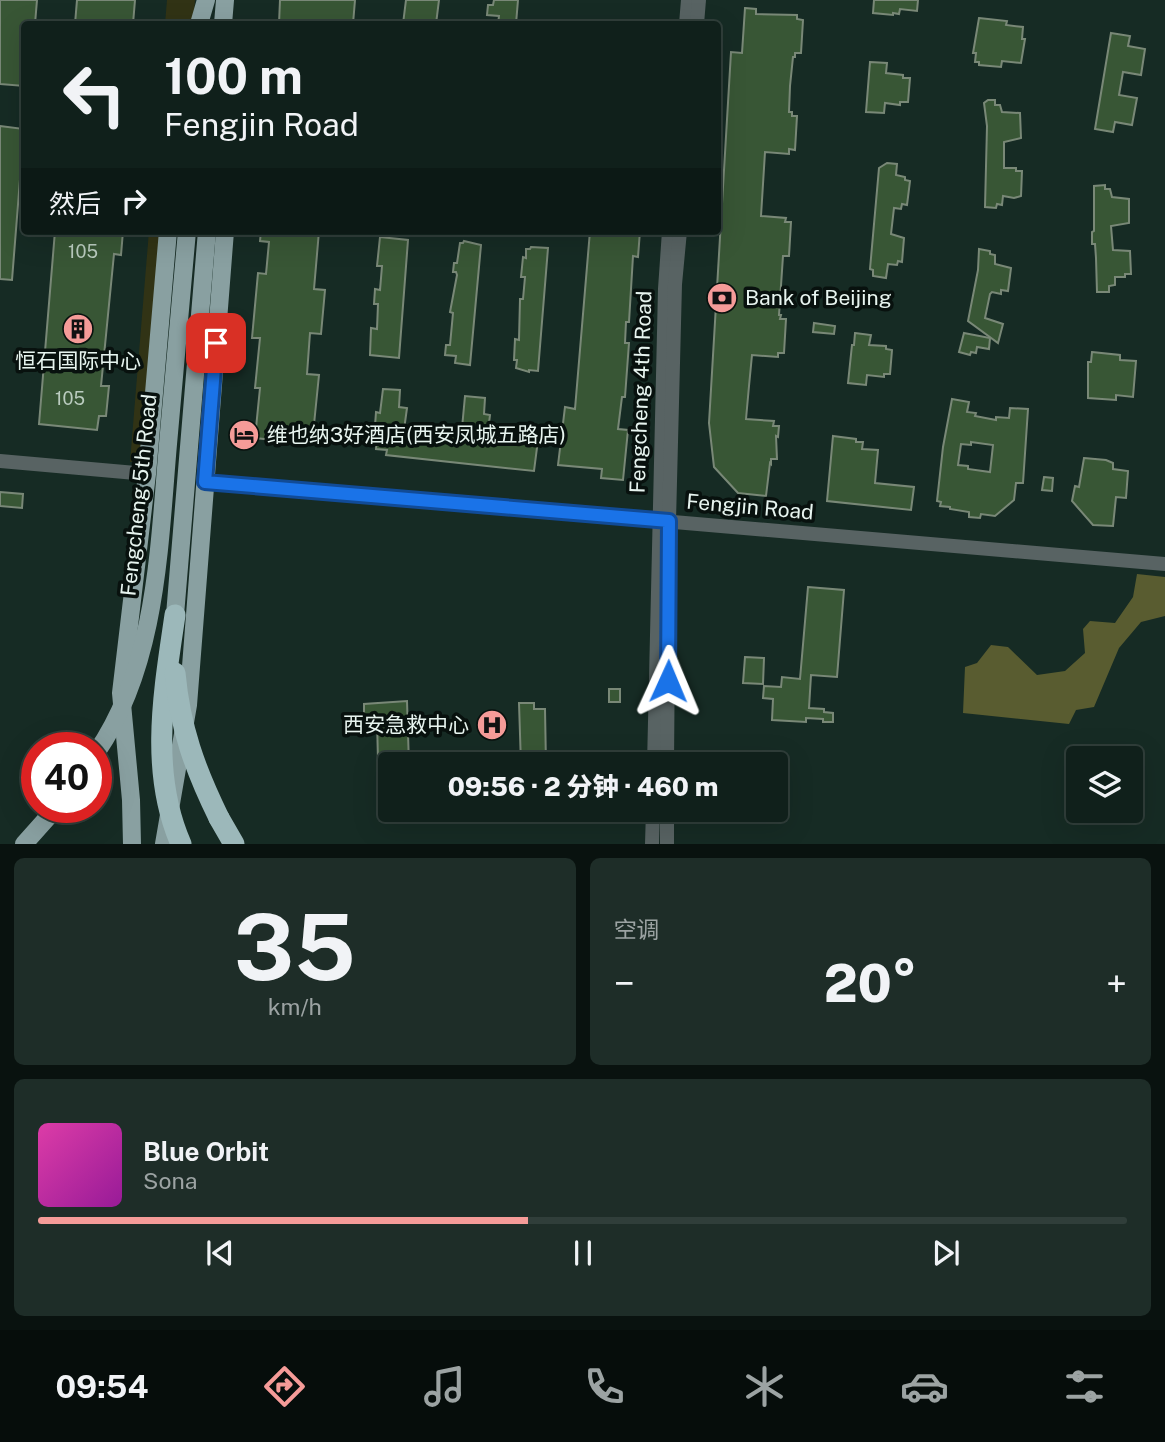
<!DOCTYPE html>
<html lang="zh">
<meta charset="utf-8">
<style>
body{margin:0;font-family:"Public Sans","Noto Sans SC",sans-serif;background:#1e2d28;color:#f1f3f6;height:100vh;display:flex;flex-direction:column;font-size:26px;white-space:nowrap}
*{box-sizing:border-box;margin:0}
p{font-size:23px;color:#9ca3a3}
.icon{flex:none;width:38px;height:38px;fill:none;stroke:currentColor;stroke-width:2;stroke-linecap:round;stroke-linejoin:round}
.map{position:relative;height:844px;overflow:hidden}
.details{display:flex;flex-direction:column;gap:14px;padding:14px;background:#09120f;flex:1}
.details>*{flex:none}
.top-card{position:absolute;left:21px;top:21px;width:700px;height:214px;border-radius:7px;box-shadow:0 7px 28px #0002,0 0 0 2px #303e3a;background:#10201b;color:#f1f3f6;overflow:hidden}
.fabs{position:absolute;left:1066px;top:746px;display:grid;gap:14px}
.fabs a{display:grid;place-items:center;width:77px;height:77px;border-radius:7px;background:#10201b;box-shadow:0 7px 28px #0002,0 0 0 2px #303e3a;font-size:35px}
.speed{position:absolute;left:21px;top:732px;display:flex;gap:14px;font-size:35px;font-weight:700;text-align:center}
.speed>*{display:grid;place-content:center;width:91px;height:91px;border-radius:50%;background:#10201b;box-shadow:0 7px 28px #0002,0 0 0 2px #303e3a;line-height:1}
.speed .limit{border:10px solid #d22;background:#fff;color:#111}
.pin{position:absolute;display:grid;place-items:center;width:60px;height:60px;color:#fff;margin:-30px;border-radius:14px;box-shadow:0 4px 10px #0006}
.me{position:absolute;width:77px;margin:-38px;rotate:1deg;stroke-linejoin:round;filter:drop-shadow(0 0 5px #0008)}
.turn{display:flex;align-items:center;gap:24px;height:147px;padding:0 28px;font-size:32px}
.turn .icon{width:91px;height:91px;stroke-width:2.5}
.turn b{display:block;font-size:49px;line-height:60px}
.then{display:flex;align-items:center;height:66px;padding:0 28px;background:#0003;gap:14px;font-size:26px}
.big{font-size:52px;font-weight:800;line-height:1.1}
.details .tile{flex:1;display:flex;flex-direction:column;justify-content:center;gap:10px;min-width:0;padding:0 24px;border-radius:10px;background:#1e2d28}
.details .dial{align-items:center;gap:0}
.dial b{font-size:91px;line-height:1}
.song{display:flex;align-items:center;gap:21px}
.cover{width:84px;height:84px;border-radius:10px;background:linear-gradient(135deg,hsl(320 70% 55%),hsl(300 70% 35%))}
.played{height:7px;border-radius:4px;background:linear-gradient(90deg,#f59b98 45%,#303e3a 45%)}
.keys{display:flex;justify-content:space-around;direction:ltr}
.heat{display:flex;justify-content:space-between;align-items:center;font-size:38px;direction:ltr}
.details .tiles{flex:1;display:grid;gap:14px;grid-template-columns:1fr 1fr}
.tile:last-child{grid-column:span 2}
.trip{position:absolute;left:378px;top:752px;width:410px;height:70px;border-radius:7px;background:#10201b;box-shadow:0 7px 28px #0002,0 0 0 2px #303e3a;font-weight:800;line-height:70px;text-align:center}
.menu{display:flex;height:112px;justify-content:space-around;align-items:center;background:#060d0b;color:#9ca3a3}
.menu .icon{width:49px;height:49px}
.menu .selected{color:#f59b98}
.menu b{font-size:32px;color:#f1f3f6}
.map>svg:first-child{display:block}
.green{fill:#313315}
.forest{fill:#595c30}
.building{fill:#385635;stroke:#798877;stroke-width:2;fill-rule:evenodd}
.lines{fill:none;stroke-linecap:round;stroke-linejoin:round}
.minor{stroke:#586363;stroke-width:14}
.major{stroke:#89a0a1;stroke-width:18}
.highway{stroke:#9cb8ba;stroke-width:21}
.major-bridge{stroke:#89a0a1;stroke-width:18}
.highway-bridge{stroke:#9cb8ba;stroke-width:21}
.route-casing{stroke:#114b97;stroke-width:18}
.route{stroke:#1a73e8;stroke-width:12}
.labels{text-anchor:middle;stroke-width:7;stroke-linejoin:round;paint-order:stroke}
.number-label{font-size:18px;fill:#bbccc0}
.poi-label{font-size:21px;fill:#e7f4ef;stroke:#08110e;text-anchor:start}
.street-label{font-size:21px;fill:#e7f4ef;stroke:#08110e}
</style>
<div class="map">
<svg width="1165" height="844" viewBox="0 0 1165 844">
<rect width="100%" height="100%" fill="#162b24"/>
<g class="green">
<polygon points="167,0 195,0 193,24 165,24"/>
<polygon points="149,231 174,231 140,460 130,462"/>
</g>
<polygon class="forest" points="1137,574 1165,577 1165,616 1141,622 1119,648 1094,707 1076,710 1069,724 963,713 965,667 977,663 991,645 1008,647 1037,675 1065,671 1085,653 1083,629 1090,621 1115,623 1133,597"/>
<g class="building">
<polygon points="0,0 37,0 35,24 24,24 24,86 0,84"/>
<polygon points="77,0 135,0 133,24 75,24"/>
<polygon points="280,0 355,0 353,24 279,24"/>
<polygon points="406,0 439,0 436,24 403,24"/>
<polygon points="494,0 518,0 516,24 498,24 499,16 487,15 488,5 493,5"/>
<polygon points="874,0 918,0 917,11 900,9 899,14 893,13 893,15 873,13"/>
<polygon points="745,8 756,9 756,14 797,15 797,19 803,20 801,53 795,53 795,57 793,57 790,86 789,112 792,112 792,116 797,116 795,150 789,149 789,154 765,152 761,216 786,218 785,222 791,222 789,256 783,256 779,315 781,315 780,319 786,319 784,353 778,353 778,357 752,355 749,386 746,419 774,421 773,426 779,426 778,437 776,436 777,459 771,459 771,464 770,463 766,496 738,493 714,467 709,423 731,52 742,53"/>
<polygon points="979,18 1007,21 1006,25 1023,27 1022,39 1025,39 1021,63 1002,61 1001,67 979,65 979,62 975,62 976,53 973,53"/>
<polygon points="1111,33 1130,36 1128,46 1145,49 1141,75 1123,72 1119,95 1137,98 1132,125 1115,122 1113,132 1095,129"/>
<polygon points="870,62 887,63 886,73 903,75 903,78 910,78 908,102 900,102 900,105 885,103 884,113 866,112"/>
<polygon points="988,100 995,100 995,105 1000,105 1002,112 1020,113 1021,138 1004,142 1004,168 1016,168 1016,171 1022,171 1021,196 1014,198 1003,196 1002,205 997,204 996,208 985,207 987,126 984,103"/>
<polygon points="0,126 24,129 12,280 0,279"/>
<polygon points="887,163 897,164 896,175 905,177 905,180 910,181 907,205 902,204 901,209 894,208 891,234 904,238 902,262 898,261 897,265 888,264 886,278 873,276 873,270 870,269 879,168"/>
<polygon points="1105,185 1105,189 1110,189 1112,197 1129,199 1129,223 1111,226 1113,250 1130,251 1131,274 1125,274 1125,277 1115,277 1115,285 1109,286 1109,292 1097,292 1096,258 1095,244 1092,244 1092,232 1094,231 1094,186"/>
<polygon points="55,231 123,231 121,255 114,254 101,386 109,386 106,416 99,416 97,430 39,424"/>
<polygon points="261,231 319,231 314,289 325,290 321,334 310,333 307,374 319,375 312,444 255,438 260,388 255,388 260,338 252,338 258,273 266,274 269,242 260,241"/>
<polygon points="590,231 640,231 638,257 633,256 629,322 626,322 625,343 629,343 625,397 622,397 618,429 628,430 623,480 601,478 602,469 558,465 565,407 575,409"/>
<polygon points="380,237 408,240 399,358 370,355 371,328 377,329 378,304 374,304 375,289 380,290 382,266 377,266"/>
<polygon points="464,241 481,245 470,365 455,363 456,356 445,355 446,345 450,345 453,313 450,312 457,275 456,272 453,272 454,263 457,263 460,243 463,243"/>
<polygon points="531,247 548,248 538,371 529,370 529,372 516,368 517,360 514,360 515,339 519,340 520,299 523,299 525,277 521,277 523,257 526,258 526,249 530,249"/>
<polygon points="979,249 990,251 990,254 995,255 995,264 1011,268 1008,291 1001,290 1001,294 992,292 990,294 985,318 1003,324 998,343 968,321 978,270"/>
<polygon points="814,323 835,326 834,334 813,332"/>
<polygon points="855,333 871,335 869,345 886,346 886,349 892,350 890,374 884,374 884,377 867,375 866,385 848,383 852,345 854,345"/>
<polygon points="964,333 990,338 989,349 977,347 976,353 971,352 970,355 959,352"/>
<polygon points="1092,352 1120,355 1120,360 1136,361 1133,397 1116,395 1116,400 1088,398 1088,362 1091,362"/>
<polygon points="383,389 400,390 399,407 407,408 403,437 438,440 440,425 462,428 465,396 485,398 484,414 490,415 488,431 498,432 498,436 538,440 534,471 386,455 387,450 376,449 378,426 375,426 376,412 380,413"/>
<path d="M952,399L969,402L967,412L976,413L975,416L996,420V417L1009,418L1010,408L1028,409L1023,483H1016L1014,500L995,516L981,514L980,518L969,517V512L950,509V507L940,506L941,502L937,501L943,447ZM971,442L993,445L990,472L968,469V466L958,465L961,444L971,445Z"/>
<polygon points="833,436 856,439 856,442 863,442 862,449 878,450 875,483 914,487 911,510 827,501"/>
<polygon points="1084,458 1106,460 1113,463 1113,469 1128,471 1126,498 1116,497 1113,526 1093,525 1072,501 1075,486 1079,487"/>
<polygon points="1044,477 1053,478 1052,491 1042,490"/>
<polygon points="0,492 23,494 22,508 0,506"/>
<polygon points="808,587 844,590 837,677 811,675 809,708 824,709 824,712 833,713 833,722 823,722 823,719 806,718 806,722 772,720 773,699 763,698 764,686 781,687 782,677 800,679"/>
<polygon points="745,657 764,658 763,684 743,683"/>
<rect x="609" y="689" width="11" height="13"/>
<polygon points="407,701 409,765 390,765 390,800 379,800 377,721 364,722 364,704"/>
<polygon points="519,703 534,703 534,709 545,709 546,765 521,765"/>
</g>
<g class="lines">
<g class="minor">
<polyline points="686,24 688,0"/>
<polyline points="697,24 699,0"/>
<polyline points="0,461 147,474"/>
<polyline points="206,482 1165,564"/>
<polyline points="654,765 665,289 669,231"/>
<polyline points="667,765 669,521 675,284 680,231"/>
<polyline points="652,844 653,810"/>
<polyline points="667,844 667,810"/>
</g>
<g class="major">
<polyline points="199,24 206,0"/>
<polyline points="223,24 225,0"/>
<polyline points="175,615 207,231"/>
<polyline points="24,844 57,807"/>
<polyline points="132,844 131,800 121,693 147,474 168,231"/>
<polyline points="164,844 188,705 225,231"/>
</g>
<polyline class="highway" points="219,818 234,844"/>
<path class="major-bridge" d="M96,753C157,665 159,547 168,444C174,373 181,302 187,231"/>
<g class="highway-bridge">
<path d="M175,615C164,691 149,771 181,844"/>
<path d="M175,673C180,728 195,769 219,818"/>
</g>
</g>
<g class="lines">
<g class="route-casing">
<polyline id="route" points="216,343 205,482 669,521 668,681"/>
</g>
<use href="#route" class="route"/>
</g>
<defs>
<g id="bank-disc" transform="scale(1.575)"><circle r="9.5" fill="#f59b98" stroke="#08110e"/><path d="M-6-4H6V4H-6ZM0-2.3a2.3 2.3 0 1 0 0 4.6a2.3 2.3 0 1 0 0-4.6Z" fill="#111"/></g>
<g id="building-disc" transform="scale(1.575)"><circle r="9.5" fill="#f59b98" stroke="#08110e"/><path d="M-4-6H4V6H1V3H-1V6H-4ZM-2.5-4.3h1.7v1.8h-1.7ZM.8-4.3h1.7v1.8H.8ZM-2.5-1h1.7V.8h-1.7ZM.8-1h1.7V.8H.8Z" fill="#111"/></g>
<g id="hotel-disc" transform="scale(1.575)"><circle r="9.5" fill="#f59b98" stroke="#08110e"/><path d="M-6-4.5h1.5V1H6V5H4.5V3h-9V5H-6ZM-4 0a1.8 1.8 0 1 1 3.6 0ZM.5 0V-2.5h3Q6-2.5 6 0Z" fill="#111"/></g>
<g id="hospital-disc" transform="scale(1.575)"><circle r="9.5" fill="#f59b98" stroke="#08110e"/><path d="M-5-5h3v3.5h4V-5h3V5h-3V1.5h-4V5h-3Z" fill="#111"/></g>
</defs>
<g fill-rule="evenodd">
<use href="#bank-disc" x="722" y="298"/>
<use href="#building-disc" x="78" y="329"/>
<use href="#hotel-disc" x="244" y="435"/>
<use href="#hospital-disc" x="492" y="725"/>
</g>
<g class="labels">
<g class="number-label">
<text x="83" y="258">105</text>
<text x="70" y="405">105</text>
</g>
<g class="poi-label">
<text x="745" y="305">Bank of Beijing</text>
<text x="78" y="368" text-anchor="middle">恒石国际中心</text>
<text x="267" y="442">维也纳3好酒店(西安凤城五路店)</text>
<text x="469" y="732" text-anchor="end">西安急救中心</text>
</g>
<g class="street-label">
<text transform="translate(641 392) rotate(-88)" y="7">Fengcheng 4th Road</text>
<text transform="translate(139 495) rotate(-84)" y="7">Fengcheng 5th Road</text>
<text transform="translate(750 507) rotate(5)" y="7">Fengjin Road</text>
</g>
</g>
</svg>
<div class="fabs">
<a><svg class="icon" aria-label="layers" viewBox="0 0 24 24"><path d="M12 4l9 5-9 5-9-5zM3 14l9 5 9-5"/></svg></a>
</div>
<div class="speed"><div class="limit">40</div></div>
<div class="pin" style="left:216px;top:343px;background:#d93025"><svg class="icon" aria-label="arrive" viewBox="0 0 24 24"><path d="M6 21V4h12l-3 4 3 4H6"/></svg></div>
<svg class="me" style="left:668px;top:681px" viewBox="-20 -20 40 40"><path d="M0-17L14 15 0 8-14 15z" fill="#1a73e8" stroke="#fff" stroke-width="4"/></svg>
<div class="trip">09:56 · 2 分钟 · 460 m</div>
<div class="top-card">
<div class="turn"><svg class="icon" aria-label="left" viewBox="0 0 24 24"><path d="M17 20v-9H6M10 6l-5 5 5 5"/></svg><div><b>100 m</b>Fengjin Road</div></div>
<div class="then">然后<svg class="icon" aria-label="right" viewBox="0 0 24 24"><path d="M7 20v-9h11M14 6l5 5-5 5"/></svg></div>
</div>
</div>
<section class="details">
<div class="tiles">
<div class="tile dial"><b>35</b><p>km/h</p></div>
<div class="tile"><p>空调</p>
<div class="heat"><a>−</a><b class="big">20°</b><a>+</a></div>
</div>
<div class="tile">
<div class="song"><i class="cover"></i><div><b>Blue Orbit</b><p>Sona</p></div></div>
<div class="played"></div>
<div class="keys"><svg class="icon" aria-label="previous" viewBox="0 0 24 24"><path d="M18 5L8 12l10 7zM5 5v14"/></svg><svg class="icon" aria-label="pause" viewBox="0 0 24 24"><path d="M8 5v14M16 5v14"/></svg><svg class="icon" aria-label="next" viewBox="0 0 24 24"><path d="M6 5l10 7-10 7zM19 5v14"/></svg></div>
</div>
</div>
</section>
<nav class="menu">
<b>09:54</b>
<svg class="icon selected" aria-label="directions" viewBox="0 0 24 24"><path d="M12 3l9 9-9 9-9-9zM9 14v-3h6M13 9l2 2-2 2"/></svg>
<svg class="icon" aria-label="music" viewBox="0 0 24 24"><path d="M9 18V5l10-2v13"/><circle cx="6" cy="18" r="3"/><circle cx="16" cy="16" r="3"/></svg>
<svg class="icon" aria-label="phone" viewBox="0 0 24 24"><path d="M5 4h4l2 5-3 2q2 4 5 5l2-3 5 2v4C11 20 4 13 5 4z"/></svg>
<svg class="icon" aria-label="climate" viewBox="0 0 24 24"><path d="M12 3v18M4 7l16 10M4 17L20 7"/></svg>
<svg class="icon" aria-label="car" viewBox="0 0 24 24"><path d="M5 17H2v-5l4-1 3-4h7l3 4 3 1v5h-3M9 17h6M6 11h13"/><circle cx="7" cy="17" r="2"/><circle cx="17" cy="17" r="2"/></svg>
<svg class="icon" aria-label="filters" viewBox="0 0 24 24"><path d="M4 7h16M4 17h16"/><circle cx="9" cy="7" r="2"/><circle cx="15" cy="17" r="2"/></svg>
</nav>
